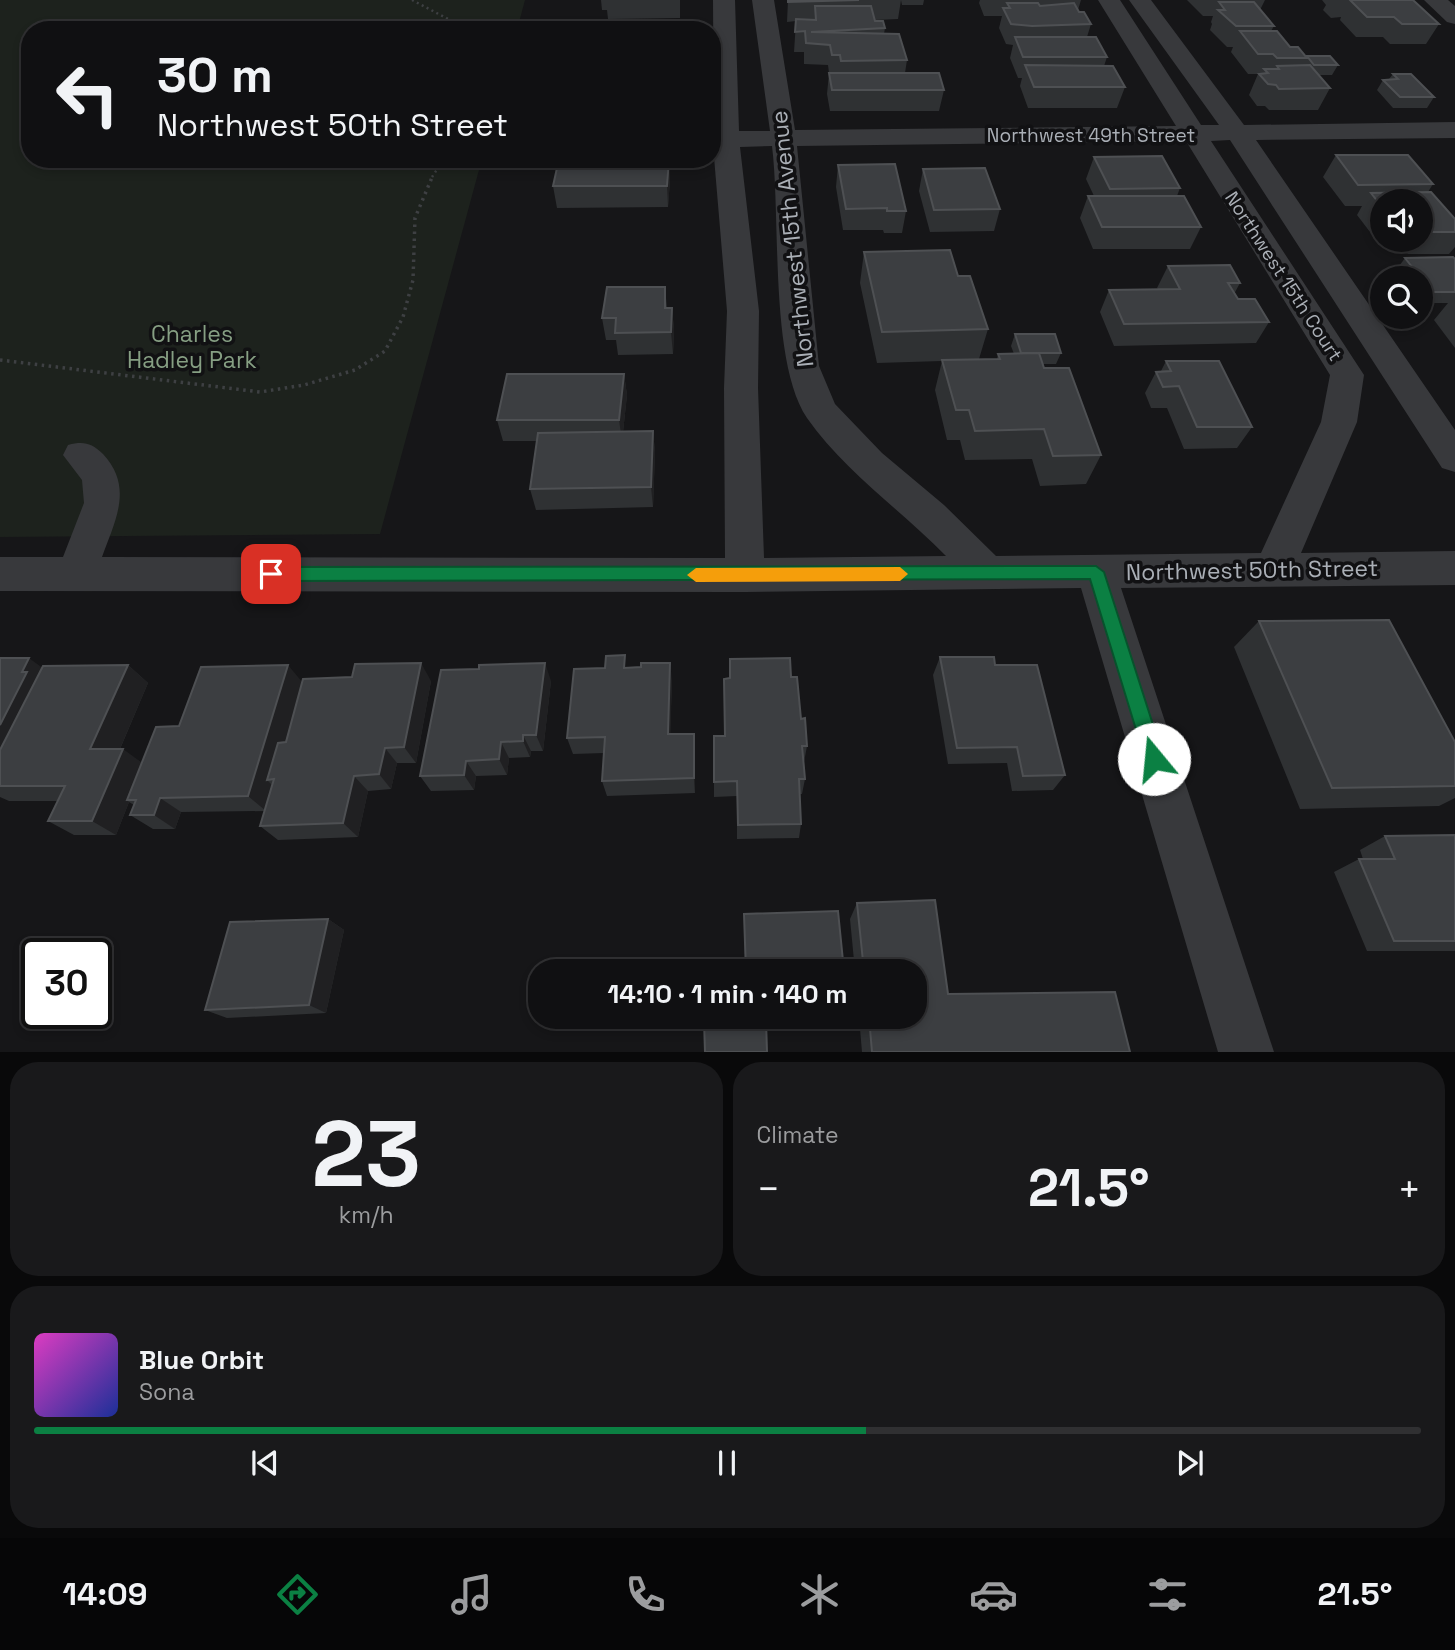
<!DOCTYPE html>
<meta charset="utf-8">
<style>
body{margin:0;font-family:"Space Grotesk",sans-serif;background:#19191b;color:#f1f3f6;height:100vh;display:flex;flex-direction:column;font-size:26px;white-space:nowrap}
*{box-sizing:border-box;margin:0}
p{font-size:23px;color:#9c9d9f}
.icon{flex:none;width:38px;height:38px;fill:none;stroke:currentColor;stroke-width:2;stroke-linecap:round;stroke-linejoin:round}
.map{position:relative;height:1052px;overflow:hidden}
.sheet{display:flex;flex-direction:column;gap:10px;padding:10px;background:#09090a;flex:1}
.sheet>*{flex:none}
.top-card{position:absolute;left:21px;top:21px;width:700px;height:147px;border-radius:28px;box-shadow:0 4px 10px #0003,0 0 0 2px #303032;background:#101012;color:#f1f3f6;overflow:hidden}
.fabs{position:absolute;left:1370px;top:189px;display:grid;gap:14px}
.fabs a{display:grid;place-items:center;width:63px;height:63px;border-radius:50%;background:#101012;box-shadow:0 4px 10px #0003,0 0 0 2px #303032;font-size:35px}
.speed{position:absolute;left:21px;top:938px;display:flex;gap:14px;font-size:35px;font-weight:700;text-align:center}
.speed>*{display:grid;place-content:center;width:91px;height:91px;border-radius:50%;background:#101012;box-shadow:0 4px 10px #0003,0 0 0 2px #303032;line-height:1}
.speed .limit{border:4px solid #111;border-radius:10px;background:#fff;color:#111}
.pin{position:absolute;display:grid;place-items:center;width:60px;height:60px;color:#fff;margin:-30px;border-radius:14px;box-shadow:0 4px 10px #0006}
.me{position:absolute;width:77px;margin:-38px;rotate:343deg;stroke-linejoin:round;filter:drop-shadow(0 0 5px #0008)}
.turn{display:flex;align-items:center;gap:24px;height:147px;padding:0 21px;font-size:32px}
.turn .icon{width:91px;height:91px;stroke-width:2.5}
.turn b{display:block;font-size:49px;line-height:60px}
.big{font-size:52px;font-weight:800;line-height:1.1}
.sheet .card{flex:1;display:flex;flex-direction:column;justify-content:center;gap:10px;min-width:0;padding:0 24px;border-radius:28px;background:#19191b}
.sheet .dial{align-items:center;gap:0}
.dial b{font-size:91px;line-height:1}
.song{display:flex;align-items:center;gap:21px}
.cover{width:84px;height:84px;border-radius:10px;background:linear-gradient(135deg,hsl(310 70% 55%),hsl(230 70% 35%))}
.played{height:7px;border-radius:4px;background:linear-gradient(90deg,#0b8043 60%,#303032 60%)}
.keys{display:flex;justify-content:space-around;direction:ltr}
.heat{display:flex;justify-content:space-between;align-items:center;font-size:38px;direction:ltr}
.sheet .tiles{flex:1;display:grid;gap:10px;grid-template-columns:1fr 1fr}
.card:last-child{grid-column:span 2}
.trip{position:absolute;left:528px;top:959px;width:399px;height:70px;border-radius:28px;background:#101012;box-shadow:0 4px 10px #0003,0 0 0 2px #303032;font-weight:800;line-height:70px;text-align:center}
.tabs{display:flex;height:112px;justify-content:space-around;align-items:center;background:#060607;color:#9c9d9f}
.tabs .icon{width:49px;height:49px}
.tabs .selected{color:#0b8043}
.tabs b{font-size:32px;color:#f1f3f6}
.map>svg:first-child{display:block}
.green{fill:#1d221d}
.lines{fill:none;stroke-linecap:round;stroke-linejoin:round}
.path-far1{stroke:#3e4043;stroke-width:2.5;stroke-dasharray:2 3.5;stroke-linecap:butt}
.path{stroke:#3e4043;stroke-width:3.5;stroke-dasharray:2.5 4.5;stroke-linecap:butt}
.minor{fill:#38393c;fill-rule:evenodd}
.wall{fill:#2f3133;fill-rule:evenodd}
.shaded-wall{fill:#202022}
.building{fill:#3c3e41;stroke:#4e5053;stroke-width:2}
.route{fill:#0b8043;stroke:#07532c;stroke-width:2}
.slow{fill:#f59e0b}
.labels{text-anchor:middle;stroke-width:7;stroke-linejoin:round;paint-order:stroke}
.far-street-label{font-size:19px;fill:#aaafb6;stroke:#111113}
.street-label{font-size:23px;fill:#aaafb6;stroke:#111113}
.park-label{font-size:23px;fill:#869f83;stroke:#111113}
</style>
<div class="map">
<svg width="1455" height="1052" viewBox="0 0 1455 1052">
<rect width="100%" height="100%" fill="#161618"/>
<polygon class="green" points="0,0 525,0 517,30 30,30 30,159 482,159 380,534 0,537"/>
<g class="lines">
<g class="path-far1">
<polyline points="412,0 469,30"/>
<polyline points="432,177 444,159"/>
</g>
<polyline class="path" points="0,360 260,392 304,385 355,370 385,351 403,317 413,280 415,218 433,175"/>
<g class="minor">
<path d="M713,0H735L739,131H770L752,0H774L795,130L1176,126L1098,0H1120L1201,125H1219L1129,0H1151L1244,125L1455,122V138L1256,140L1455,430V472L1442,468L1230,140L1211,141L1364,375L1357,422L1301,553L1455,551V585L1121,588L1274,1052H1218L1081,588L745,592L0,591V557H63L84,503L82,480L63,455L68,445C84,441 91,443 103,454C134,487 115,521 102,557L725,558L724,388L727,311L714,157ZM1186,141L1330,375L1321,422L1261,553L996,556L944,505L882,453L835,404L819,366L797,146ZM772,146C781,218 769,361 807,418C844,471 901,510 946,556L764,558L758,388L759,311L740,147Z"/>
<polygon points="1424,0 1448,0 1455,6 1455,24 1447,22"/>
</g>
</g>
<g class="wall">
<polygon points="601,0 680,0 680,18 608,19 607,10 602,10"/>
<polygon points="788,0 901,0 898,19 875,20 875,21 885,28 884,34 907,60 905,73 944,90 939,111 830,111 827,94 829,73 828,65 804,64 804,52 794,52 796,21 787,22"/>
<polygon points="901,0 924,0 923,5 902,5"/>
<polygon points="980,0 1081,0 1078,10 1091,24 1087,37 1107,57 1104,66 1125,87 1117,108 1028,108 1020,86 1022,78 1018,78 1010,58 1013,45 1006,44 999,28 1002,16 984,16 979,3"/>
<polygon points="1187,0 1265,0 1260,10 1274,26 1271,31 1290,47 1306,57 1338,65 1332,75 1319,75 1330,88 1318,110 1269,110 1265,106 1257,106 1249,95 1258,74 1248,74 1231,52 1233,47 1227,47 1210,30 1212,24 1211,22 1213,16 1203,16"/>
<polygon points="1322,0 1413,0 1439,24 1426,44 1390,44 1383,37 1356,37 1340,20 1341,17 1331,18 1323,10 1326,5"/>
<polygon points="1393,74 1434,97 1427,108 1393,108 1377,90 1383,80 1389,79"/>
<path d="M1336,155L1433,184L1428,192L1455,219V247L1449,254H1408L1401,245H1380L1357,215L1362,206H1345L1323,177ZM1421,201V240H1382V207Z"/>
<polygon points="1094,157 1180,188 1177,196 1201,227 1190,249 1093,249 1080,218 1088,196 1094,196 1086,179"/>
<polygon points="559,159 681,159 681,169 669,169 670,180 668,207 557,208 553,186"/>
<polygon points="838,165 906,211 902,233 884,233 883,230 843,230 836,187"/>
<polygon points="923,169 1000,209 994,231 930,232 919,191"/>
<polygon points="864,252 958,276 988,329 979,359 997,359 998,354 1014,354 1011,346 1015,334 1061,353 1056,364 1043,364 1044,368 1101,455 1086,484 1040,486 1032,459 965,460 960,440 947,440 935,390 942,361 877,363 860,283"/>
<polygon points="1405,258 1455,259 1455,348 1434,320 1448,303 1423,303 1421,300 1421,278 1404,278 1397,269"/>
<polygon points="1168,266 1240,283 1234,294 1238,299 1269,322 1256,343 1114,346 1100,312 1109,290 1158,289 1157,288"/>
<polygon points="665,287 667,308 672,308 674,330 673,354 618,355 616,340 606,340 602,318"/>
<polygon points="1166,361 1252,427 1237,448 1184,449 1167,408 1151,408 1145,393 1156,372 1161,371"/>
<polygon points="624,374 627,395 623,432 653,431 655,452 653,507 536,510 530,489 537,441 503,441 497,420"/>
<polygon points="1259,621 1455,742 1455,798 1439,806 1300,809 1234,647"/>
<polygon points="940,657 995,665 1065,775 1053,790 1012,791 1007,763 948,764 933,675"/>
<polygon points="0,658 42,668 128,665 148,683 120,749 142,763 179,726 303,682 431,681 416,763 397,763 391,789 368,791 358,837 278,840 260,826 265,811 181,812 175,829 153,829 130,815 134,805 129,802 116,835 74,835 48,821 58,801 9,801 0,797"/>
<polygon points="605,668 627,668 672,680 670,734 694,734 695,793 607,796 602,781 604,753 573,754 567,738"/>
<polygon points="479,669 551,681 543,751 531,751 530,757 509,758 507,775 476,776 474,790 431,791 420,776"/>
<polygon points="791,677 807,746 804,762 803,762 805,779 802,794 800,794 801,824 799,838 737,839 737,796 714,797 714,782 725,736"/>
<polygon points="1455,835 1455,951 1367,951 1334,872 1359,859 1363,859 1360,850 1385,836"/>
<polygon points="857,903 948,994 1130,1052 862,1052 859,1017 915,1017 915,971 855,971 850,919"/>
<polygon points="744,914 844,971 745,971"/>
<polygon points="328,919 344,930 326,1013 227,1018 205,1010"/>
</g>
<g class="shaded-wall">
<polygon points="669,159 670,180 668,207 667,186"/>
<polygon points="672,308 674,330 673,354 671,332"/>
<polygon points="624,374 627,395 622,441 619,420"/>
<polygon points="653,431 655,452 653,507 651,487"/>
<polygon points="29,658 52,675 0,777 0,725 22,672"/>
<polygon points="421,663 431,681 416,763 404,747"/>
<polygon points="545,663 551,681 543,751 536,735"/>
<polygon points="670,663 672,680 670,750 668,734"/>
<polygon points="128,665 148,683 113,765 90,749"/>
<polygon points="288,665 303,683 274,779 267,780 273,786 266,811 248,796"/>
<polygon points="694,734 695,750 695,793 694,778"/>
<polygon points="523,735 531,751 530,757 523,741"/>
<polygon points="501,742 509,758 507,775 499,759"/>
<polygon points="385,748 397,763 391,789 379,774"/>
<polygon points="123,749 145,765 127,800 129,802 116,835 92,821"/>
<polygon points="466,761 476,776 474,790 464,775"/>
<polygon points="354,776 368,791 358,837 343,823"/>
<polygon points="160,798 181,812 175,829 154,815"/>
<polygon points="328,919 344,930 326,1013 309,1005"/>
</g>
<g class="building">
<polygon points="788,0 859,0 788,2"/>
<polygon points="1350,0 1413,0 1439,24 1402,24 1394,17 1367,17"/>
<polygon points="1219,2 1254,2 1274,26 1236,26 1218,10 1225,10"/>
<polygon points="1007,3 1038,3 1040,6 1074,3 1079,12 1084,12 1091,24 1032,26 1011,24 1003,8 1010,8"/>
<polygon points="815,6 871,6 875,21 883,21 885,28 811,32 899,34 907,60 841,61 840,55 832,55 830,45 806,43 805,31 795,32 796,19 816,20"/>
<polygon points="650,23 682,24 682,30 649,30"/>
<polygon points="1240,31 1277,31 1290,47 1298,47 1307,58 1277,58 1273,54 1258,54"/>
<polygon points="1015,37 1096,37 1107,57 1023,57"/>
<polygon points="1307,56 1330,56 1338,65 1314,65"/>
<polygon points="1025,65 1113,66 1125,87 1034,87"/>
<polygon points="1310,65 1330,88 1279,89 1276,85 1268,84 1259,74 1268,73 1264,69 1279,69 1277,66"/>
<polygon points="829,73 939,73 944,90 832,90"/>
<polygon points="1393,74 1411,74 1434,97 1400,97 1383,80 1398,79"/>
<polygon points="1336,155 1408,155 1433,184 1358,185"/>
<polygon points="1162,156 1180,188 1110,189 1094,157"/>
<polygon points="559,159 669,159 667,186 553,186"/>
<polygon points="895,164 906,211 887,211 887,208 846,209 838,165"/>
<polygon points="985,168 1000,209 934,210 923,169"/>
<polygon points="1431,192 1455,219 1455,232 1424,232 1421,229 1421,201 1382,201 1382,207 1371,193"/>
<polygon points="1088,196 1184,196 1201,227 1102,227"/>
<polygon points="950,250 958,276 970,276 988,329 882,332 864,252"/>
<polygon points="1453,257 1455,259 1455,292 1432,292 1405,258"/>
<polygon points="1230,265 1240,283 1228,283 1238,299 1255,299 1269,322 1124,324 1109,290 1180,289 1168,266"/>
<polygon points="607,287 665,287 665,308 672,308 671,332 615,333 616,318 602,318"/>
<polygon points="1015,334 1055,334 1061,353 1021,353"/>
<polygon points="1039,353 1044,368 1069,368 1101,455 1053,456 1044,429 975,431 969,410 956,410 942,360 1000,359 998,354"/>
<polygon points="1166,361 1219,361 1252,427 1197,427 1179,386 1163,387 1156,372 1171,371"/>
<polygon points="507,374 624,374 619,420 497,420"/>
<polygon points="653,431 651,487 530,489 538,433"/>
<polygon points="1389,620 1455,742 1455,786 1332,788 1259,621"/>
<polygon points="625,655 624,668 641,667 641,663 670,663 668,734 694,734 694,778 602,781 605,737 567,738 574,669 605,668 606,656"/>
<polygon points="940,657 994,657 995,665 1037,665 1065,775 1023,776 1017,747 957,748"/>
<polygon points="0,658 29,658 22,672 27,672 0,725"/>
<polygon points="790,658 791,677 797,677 801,719 805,718 807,746 802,746 805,779 799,779 801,824 738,825 737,781 714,782 714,736 725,736 724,679 730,678 730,659"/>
<polygon points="421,663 404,747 385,748 379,774 354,776 343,823 260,826 274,779 267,780 278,743 286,742 303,679 352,677 355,664"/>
<polygon points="545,663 536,735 523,735 523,741 501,742 499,759 466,761 464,775 420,776 441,670 479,669 479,665"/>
<polygon points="128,665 90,749 123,749 92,821 48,821 65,786 0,786 0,750 43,666"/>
<polygon points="288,665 248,796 160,798 154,815 130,815 136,800 127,800 156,727 179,726 201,667"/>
<polygon points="1455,835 1455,941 1394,941 1359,859 1395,859 1385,836"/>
<polygon points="935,900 948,994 1115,992 1130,1052 872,1052 869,1017 915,1017 915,971 864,971 857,903"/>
<polygon points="838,911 844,971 746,971 744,914"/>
<polygon points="328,919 309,1005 205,1010 230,922"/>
<polygon points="766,1020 767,1052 705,1052 704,1021"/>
</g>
<polygon class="route" points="1096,566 1104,572 1164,759 1161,765 1154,768 1147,765 1145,759 1090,579 271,581 263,574 271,567"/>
<polygon class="slow" points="900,567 908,574 900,581 696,582 687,575 696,568"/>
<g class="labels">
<g class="far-street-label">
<text x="1091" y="142">Northwest 49th Street</text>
<text transform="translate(1284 276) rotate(57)" y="7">Northwest 15th Court</text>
</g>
<g class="street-label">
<text transform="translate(792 239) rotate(-96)" y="8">Northwest 15th Avenue</text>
<text transform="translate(1252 570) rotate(-1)" y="8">Northwest 50th Street</text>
</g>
<g class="park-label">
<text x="192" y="342">Charles<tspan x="192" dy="26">Hadley Park</tspan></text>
</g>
</g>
</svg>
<div class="fabs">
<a><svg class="icon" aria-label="sound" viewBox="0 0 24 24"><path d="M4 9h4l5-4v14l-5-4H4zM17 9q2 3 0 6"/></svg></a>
<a><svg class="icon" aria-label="search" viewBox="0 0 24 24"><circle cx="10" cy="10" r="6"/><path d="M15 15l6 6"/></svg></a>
</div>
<div class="speed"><div class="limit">30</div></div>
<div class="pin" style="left:271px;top:574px;background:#d93025"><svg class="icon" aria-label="arrive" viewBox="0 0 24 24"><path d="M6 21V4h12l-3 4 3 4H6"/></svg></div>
<svg class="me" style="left:1154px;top:759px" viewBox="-20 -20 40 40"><circle r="19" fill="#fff"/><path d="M0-13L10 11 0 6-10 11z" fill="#0b8043"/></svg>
<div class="trip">14:10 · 1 min · 140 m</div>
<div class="top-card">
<div class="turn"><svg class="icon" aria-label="left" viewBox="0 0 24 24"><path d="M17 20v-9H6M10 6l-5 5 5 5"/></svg><div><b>30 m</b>Northwest 50th Street</div></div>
</div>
</div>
<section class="sheet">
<div class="tiles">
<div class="card dial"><b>23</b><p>km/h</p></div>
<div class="card"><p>Climate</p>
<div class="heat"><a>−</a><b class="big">21.5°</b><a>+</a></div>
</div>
<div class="card">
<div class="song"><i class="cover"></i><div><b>Blue Orbit</b><p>Sona</p></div></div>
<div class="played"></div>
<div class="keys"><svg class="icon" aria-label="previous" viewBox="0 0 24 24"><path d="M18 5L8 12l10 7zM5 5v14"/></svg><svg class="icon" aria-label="pause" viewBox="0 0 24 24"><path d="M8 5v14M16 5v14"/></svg><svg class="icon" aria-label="next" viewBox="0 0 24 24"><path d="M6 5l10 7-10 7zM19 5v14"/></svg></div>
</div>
</div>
</section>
<nav class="tabs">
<b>14:09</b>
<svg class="icon selected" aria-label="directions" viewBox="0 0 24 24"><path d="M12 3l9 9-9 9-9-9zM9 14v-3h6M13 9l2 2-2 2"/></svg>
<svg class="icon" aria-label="music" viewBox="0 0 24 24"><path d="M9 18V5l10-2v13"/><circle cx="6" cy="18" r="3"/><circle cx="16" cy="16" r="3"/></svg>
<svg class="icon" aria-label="phone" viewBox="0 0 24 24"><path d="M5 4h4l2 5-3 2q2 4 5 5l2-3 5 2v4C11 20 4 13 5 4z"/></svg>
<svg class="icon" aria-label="climate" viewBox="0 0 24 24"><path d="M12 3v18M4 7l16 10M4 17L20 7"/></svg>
<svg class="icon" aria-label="car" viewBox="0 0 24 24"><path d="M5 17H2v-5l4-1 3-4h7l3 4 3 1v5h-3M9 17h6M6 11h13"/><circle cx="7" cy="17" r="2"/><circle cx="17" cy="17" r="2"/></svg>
<svg class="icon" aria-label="filters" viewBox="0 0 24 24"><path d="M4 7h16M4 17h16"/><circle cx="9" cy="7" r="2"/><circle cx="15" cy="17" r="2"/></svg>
<b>21.5°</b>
</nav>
